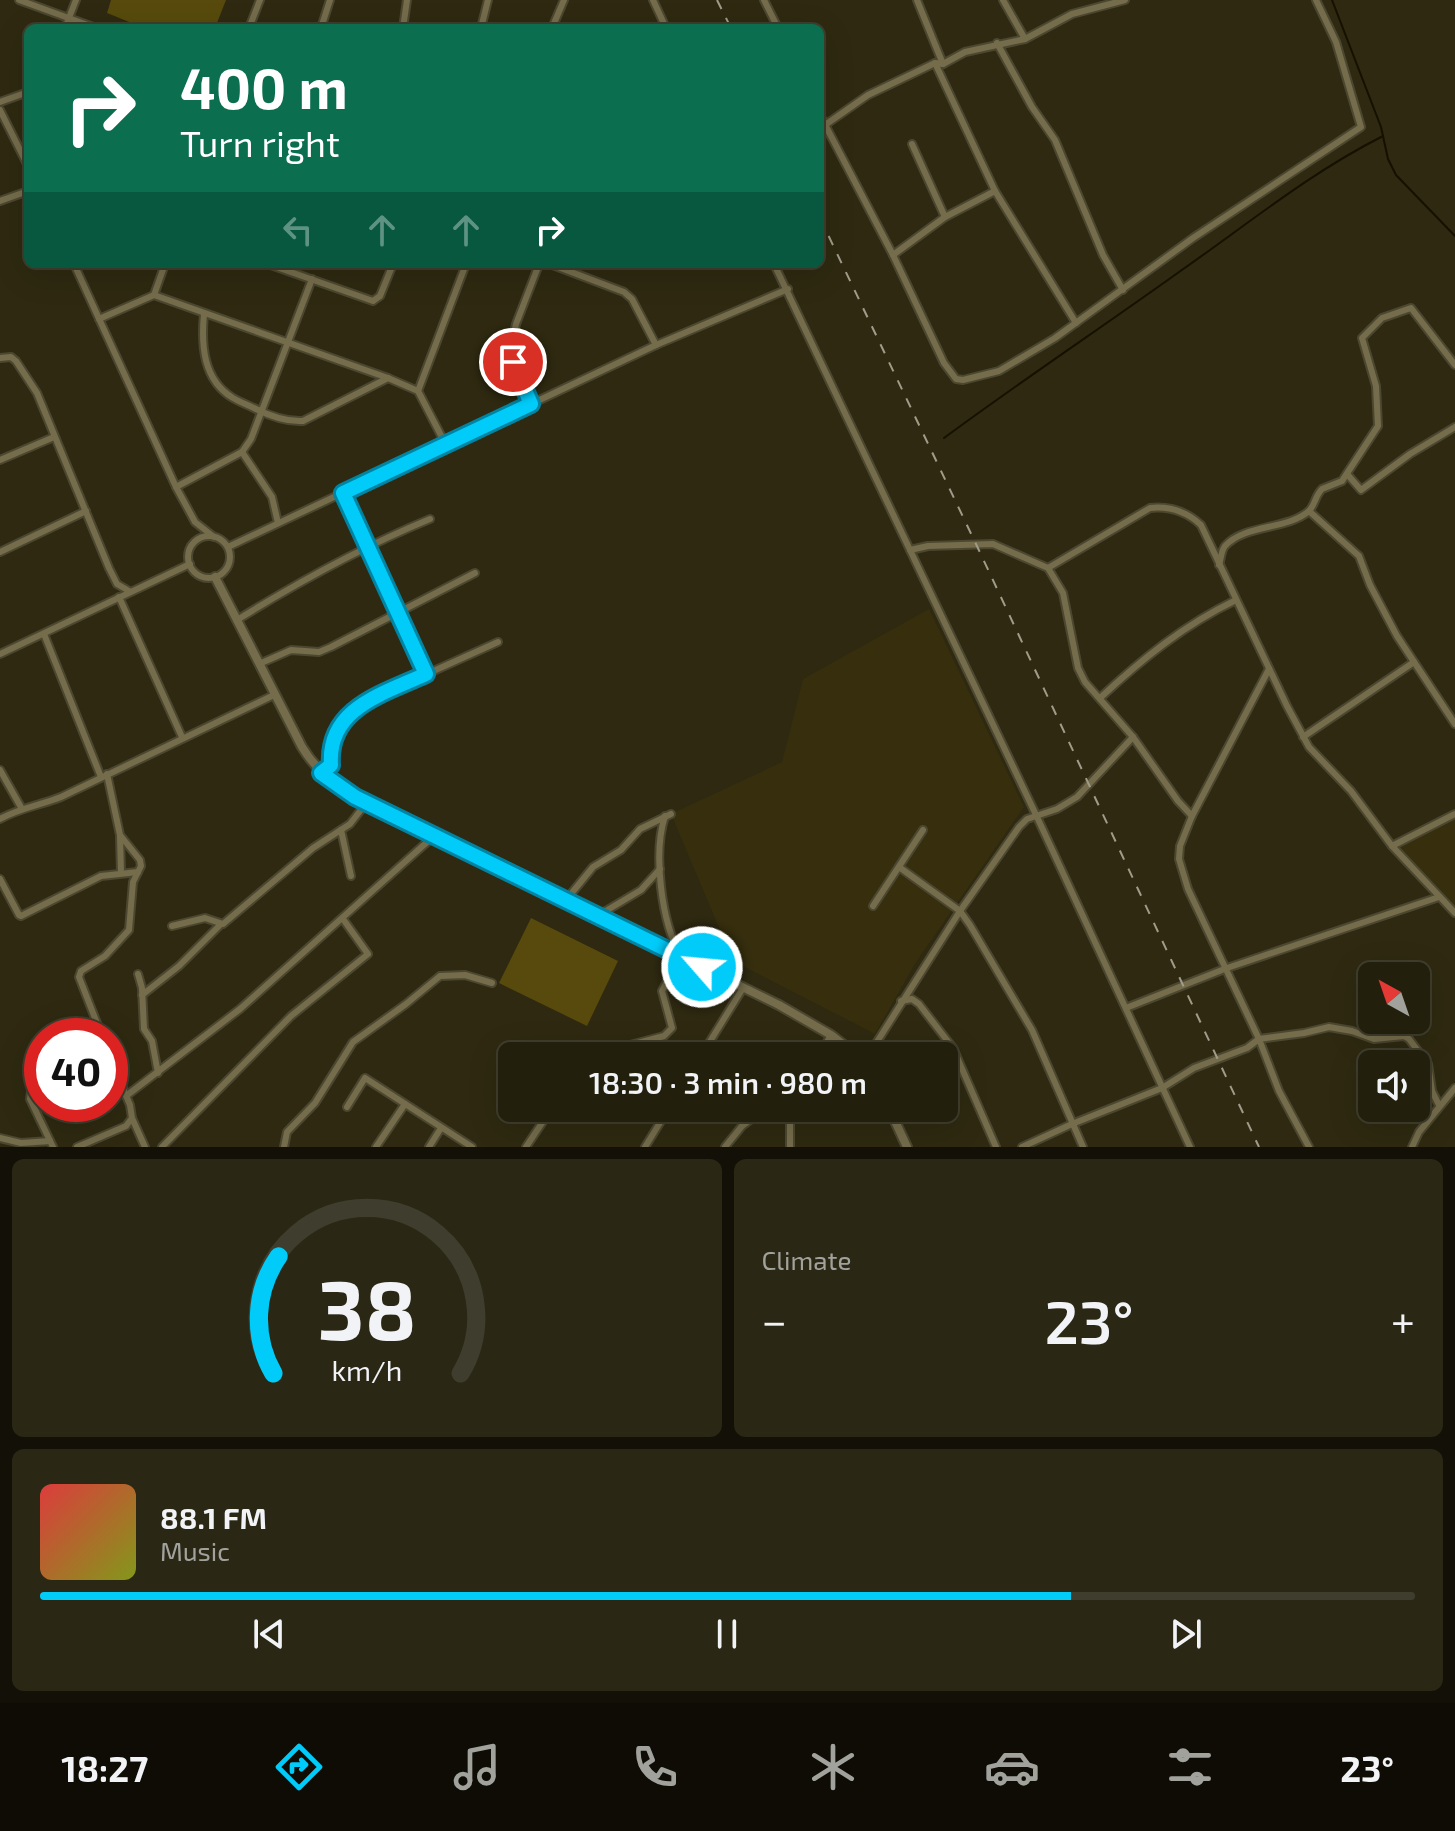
<!DOCTYPE html>
<meta charset="utf-8">
<style>
body{margin:0;font-family:"Exo 2",sans-serif;background:#2a2715;color:#f1f3f6;height:100vh;display:flex;flex-direction:column;font-size:30px;white-space:nowrap}
*{box-sizing:border-box;margin:0}
p{font-size:26px;color:#a2a29d}
.icon{flex:none;width:44px;height:44px;fill:none;stroke:currentColor;stroke-width:2;stroke-linecap:round;stroke-linejoin:round}
.map{position:relative;height:1147px;overflow:hidden}
.side{display:flex;flex-direction:column;gap:12px;padding:12px;background:#131107;flex:1}
.side>*{flex:none}
.hud{position:absolute;left:24px;top:24px;width:800px;height:244px;border-radius:12px;box-shadow:0 8px 32px #0002,0 0 0 2px #3f3d2d;background:#0b6e4f;color:#fff;overflow:hidden}
.needle{width:52px;rotate:320deg}
.controls{position:absolute;left:1358px;top:962px;display:grid;gap:16px}
.controls a{display:grid;place-items:center;width:72px;height:72px;border-radius:12px;background:#221f0c;box-shadow:0 8px 32px #0002,0 0 0 2px #3f3d2d;font-size:40px}
.speed{position:absolute;left:24px;top:1018px;display:flex;gap:16px;font-size:40px;font-weight:700;text-align:center}
.speed>*{display:grid;place-content:center;width:104px;height:104px;border-radius:50%;background:#221f0c;box-shadow:0 8px 32px #0002,0 0 0 2px #3f3d2d;line-height:1}
.speed .limit{border:12px solid #d22;background:#fff;color:#111}
.pin{position:absolute;display:grid;place-items:center;width:68px;height:68px;color:#fff;margin:-34px;border:4px solid #fff;border-radius:50%;box-shadow:0 2px 8px #0007}
.me{position:absolute;width:88px;margin:-44px;rotate:297deg;stroke-linejoin:round;filter:drop-shadow(0 0 6px #0008)}
.turn{display:flex;align-items:center;gap:28px;height:168px;padding:0 24px;font-size:36px}
.turn .icon{width:104px;height:104px;stroke-width:2.5}
.turn b{display:block;font-size:56px;line-height:68px}
.lanes{display:flex;align-items:center;height:76px;padding:0 24px;background:#0003;justify-content:center;gap:40px;direction:ltr}
.lanes .off{opacity:.35}
.big{font-size:60px;font-weight:600;line-height:1.1}
.side .tile{flex:1;display:flex;flex-direction:column;justify-content:center;gap:12px;min-width:0;padding:0 28px;border-radius:12px;background:#2a2715}
.side .dial{align-items:center;gap:0}
.dial svg{height:208px;overflow:visible;fill:none;stroke:#3f3d2d;stroke-width:7;stroke-linecap:round;text-anchor:middle}
.dial text{fill:#f1f3f6;stroke:none}
.song{display:flex;align-items:center;gap:24px}
.cover{width:96px;height:96px;border-radius:12px;background:linear-gradient(135deg,hsl(0 70% 55%),hsl(70 70% 35%))}
.played{height:8px;border-radius:4px;background:linear-gradient(90deg,#00cbf9 75%,#3f3d2d 75%)}
.keys{display:flex;justify-content:space-around;direction:ltr}
.heat{display:flex;justify-content:space-between;align-items:center;font-size:44px;direction:ltr}
.side .tiles{flex:1;display:grid;gap:12px;grid-template-columns:1fr 1fr}
.tile:last-child{grid-column:span 2}
.trip{position:absolute;left:498px;top:1042px;width:460px;height:80px;border-radius:12px;background:#221f0c;box-shadow:0 8px 32px #0002,0 0 0 2px #3f3d2d;font-weight:600;line-height:80px;text-align:center}
.tab-bar{display:flex;height:128px;justify-content:space-around;align-items:center;background:#0e0c05;color:#a2a29d}
.tab-bar .icon{width:56px;height:56px}
.tab-bar .active{color:#00cbf9}
.tab-bar b{font-size:36px;color:#f1f3f6}
.map>svg:first-child{display:block}
.built{fill:#362e0d}
.green{fill:#574a0c}
.lines{fill:none;stroke-linecap:round;stroke-linejoin:round}
.stream{stroke:#161000;stroke-width:2}
.minor-casing{stroke:#4c4730;stroke-width:10}
.tertiary-casing{stroke:#4c4730;stroke-width:12}
.minor{stroke:#746c4b;stroke-width:6}
.tertiary{stroke:#746c4b;stroke-width:8}
.rail{stroke:#a09c89;stroke-width:2;stroke-dasharray:10 10;stroke-linecap:butt}
.route-casing{stroke:#0084a2;stroke-width:20}
.route{stroke:#00cbf9;stroke-width:14}
</style>
<div class="map">
<svg width="1455" height="1147" viewBox="0 0 1455 1147">
<rect width="100%" height="100%" fill="#2e2910"/>
<g class="built">
<polygon points="929,609 1024,807 916,962 875,1034 733,961 671,814 782,762 803,679"/>
<polygon points="1455,819 1455,909 1400,847"/>
</g>
<g class="green">
<polygon points="111,0 226,0 215,28 144,28 107,13"/>
<polygon points="531,918 618,961 587,1026 499,983"/>
</g>
<g class="lines">
<g class="stream">
<polyline points="1332,0 1381,127 1388,159 1396,175 1455,236"/>
<path d="M944,438C1021,381 1101,328 1179,272C1248,224 1308,174 1383,136"/>
</g>
<g class="minor-casing">
<g id="minor">
<polyline points="19,0 96,28"/>
<polyline points="653,0 666,28"/>
<polyline points="764,0 778,28"/>
<polyline points="917,0 943,64"/>
<polyline points="1003,0 1025,39"/>
<polyline points="65,28 76,0"/>
<polyline points="249,28 260,0"/>
<polyline points="321,28 330,0"/>
<polyline points="403,28 407,0"/>
<polyline points="481,28 488,0"/>
<polyline points="552,28 564,0"/>
<polyline points="997,43 1032,107 1055,140 1103,255 1123,290"/>
<polyline points="935,63 995,191 1076,323"/>
<polyline points="0,102 28,92"/>
<polyline points="0,110 28,166"/>
<polyline points="820,115 893,255 944,363 956,379 963,380 999,371 1055,338 1193,238 1361,127 1336,42 1316,0"/>
<polyline points="825,125 868,95 935,63 943,64 965,52 1025,39 1072,14 1125,0"/>
<polyline points="912,144 945,217"/>
<polyline points="0,201 28,191"/>
<polyline points="893,255 945,217 995,191"/>
<polyline points="74,264 176,487 195,522 214,537"/>
<polyline points="268,264 373,301 380,296 393,264"/>
<polyline points="550,264 624,292 632,299 656,345"/>
<polyline points="774,264 1037,817 1190,1147"/>
<polyline points="154,295 165,264"/>
<path d="M204,314C201,345 203,380 233,398C240,402 248,405 256,409C270,416 287,422 303,421L388,378"/>
<polyline points="99,319 154,295 388,378 418,391 446,445"/>
<polyline points="0,358 11,357 16,361 37,393 109,568 117,584 129,591"/>
<polyline points="418,391 466,264"/>
<polyline points="531,404 510,352 516,324 538,267 542,264"/>
<polyline points="242,452 272,497 278,523"/>
<polyline points="0,460 54,437"/>
<polyline points="1347,474 1361,490 1410,454 1455,427"/>
<polyline points="176,487 242,452 251,439 312,279"/>
<polyline points="343,493 426,674"/>
<polyline points="1309,511 1359,556 1370,585 1397,636 1455,724"/>
<circle cx="209" cy="557" r="21"/>
<polyline points="228,547 656,345 788,289"/>
<polyline points="910,550 928,546 993,544 1048,568 1063,593 1078,668 1085,682 1133,737 1178,801 1192,816"/>
<polyline points="0,552 86,511"/>
<path d="M1219,565C1221,559 1221,551 1225,546C1245,524 1287,530 1309,511C1315,505 1315,496 1322,489L1342,481L1378,426L1376,386L1362,338L1382,318L1411,308L1455,365"/>
<path d="M1048,568L1150,508C1170,506 1186,511 1201,525L1287,706L1309,747L1351,791L1392,846L1455,913"/>
<polyline points="119,597 182,737"/>
<path d="M237,620C300,581 362,547 430,519"/>
<polyline points="44,634 101,777"/>
<polyline points="0,654 190,564"/>
<polyline points="259,664 291,650 319,652 331,647 475,573"/>
<polyline points="1269,669 1192,816 1180,846 1179,859 1188,889 1259,1039 1279,1091 1309,1147"/>
<path d="M1100,698C1142,659 1184,625 1236,600"/>
<polyline points="1303,737 1414,662"/>
<polyline points="0,770 22,809"/>
<polyline points="321,773 331,765 330,744 334,735 360,704 498,642"/>
<path d="M0,819C19,808 41,805 61,797L274,695"/>
<polyline points="341,830 351,876"/>
<polyline points="120,837 121,873"/>
<polyline points="1392,846 1455,814"/>
<polyline points="899,867 960,911 970,925 1032,1030 1083,1147"/>
<polyline points="0,879 19,915 21,916 101,876 138,872"/>
<polyline points="566,900 593,867 621,850 640,829 671,814"/>
<polyline points="873,906 923,830"/>
<polyline points="599,915 641,890 660,869"/>
<polyline points="172,926 205,918 223,924 313,848 350,824 367,802"/>
<polyline points="138,974 142,988 144,1029 152,1041 158,1073"/>
<polyline points="142,995 179,966 221,924"/>
<polyline points="901,1001 912,999 919,1004 953,1048 996,1147"/>
<polyline points="1126,1008 1227,968 1439,897"/>
<polyline points="102,1036 79,977 81,971 105,956 129,930 133,882 141,866 140,860 120,835 107,774"/>
<path d="M589,1056L664,1036L672,1028L662,991L681,956C661,922 653,853 665,816"/>
<polyline points="701,1056 743,988"/>
<polyline points="819,1056 831,1035"/>
<polyline points="868,1056 960,911 1019,827 1027,819 1057,809 1077,797 1133,737"/>
<polyline points="31,1092 30,1099 53,1147"/>
<polyline points="126,1096 240,1009 435,835"/>
<polyline points="347,1107 365,1078 472,1147"/>
<polyline points="790,1108 790,1147"/>
<polyline points="132,1118 145,1147"/>
<polyline points="0,1138 21,1143 50,1141"/>
<polyline points="77,1147 126,1126 132,1118 130,1105 110,1058"/>
<polyline points="162,1147 291,1016 368,954 343,919"/>
<polyline points="284,1147 287,1132 315,1103 353,1042 406,1004 440,976 465,975 492,983"/>
<polyline points="376,1147 405,1104"/>
<polyline points="429,1147 441,1128"/>
<polyline points="526,1147 552,1108"/>
<polyline points="645,1147 669,1108"/>
<polyline points="725,1147 742,1126 766,1108"/>
<polyline points="1022,1147 1072,1124 1162,1088 1194,1068 1247,1048 1259,1039 1304,1033 1329,1027 1352,1031 1374,1039 1404,1036 1409,1039 1428,1064 1432,1091 1439,1105"/>
<polyline points="1412,1147 1419,1132 1455,1088"/>
</g>
</g>
<g class="tertiary-casing">
<g id="tertiary">
<path d="M215,577L302,747C316,770 332,782 355,797L779,1005L831,1035L858,1056"/>
<polyline points="889,1108 907,1147"/>
</g>
</g>
<use href="#minor" class="minor"/>
<use href="#tertiary" class="tertiary"/>
<g class="rail">
<polyline points="717,0 731,28"/>
<polyline points="820,218 976,544 1259,1147"/>
</g>
</g>
<g class="lines">
<g class="route-casing">
<path id="route" d="M513,362L531,404L343,493L426,674C383,694 327,708 331,765L321,773L355,797L702,967"/>
</g>
<use href="#route" class="route"/>
</g>
</svg>
<div class="controls">
<a><svg class="needle" viewBox="-14 -14 28 28"><path d="M0-13l5 13h-10z" fill="#e53935"/><path d="M0 13l5-13h-10z" fill="#a2a29d"/></svg></a>
<a><svg class="icon" aria-label="sound" viewBox="0 0 24 24"><path d="M4 9h4l5-4v14l-5-4H4zM17 9q2 3 0 6"/></svg></a>
</div>
<div class="speed"><div class="limit">40</div></div>
<div class="pin" style="left:513px;top:362px;background:#d93025"><svg class="icon" aria-label="arrive" viewBox="0 0 24 24"><path d="M6 21V4h12l-3 4 3 4H6"/></svg></div>
<svg class="me" style="left:702px;top:967px" viewBox="-20 -20 40 40"><circle r="17" fill="#00cbf9" stroke="#fff" stroke-width="3"/><path d="M0-11L8 9 0 5-8 9z" fill="#fff"/></svg>
<div class="trip">18:30 · 3 min · 980 m</div>
<div class="hud">
<div class="turn"><svg class="icon" aria-label="right" viewBox="0 0 24 24"><path d="M7 20v-9h11M14 6l5 5-5 5"/></svg><div><b>400 m</b>Turn right</div></div>
<div class="lanes"><svg class="icon off" aria-label="left" viewBox="0 0 24 24"><path d="M17 20v-9H6M10 6l-5 5 5 5"/></svg><svg class="icon off" aria-label="ahead" viewBox="0 0 24 24"><path d="M12 20V5M6 11l6-6 6 6"/></svg><svg class="icon off" aria-label="ahead" viewBox="0 0 24 24"><path d="M12 20V5M6 11l6-6 6 6"/></svg><svg class="icon" aria-label="right" viewBox="0 0 24 24"><path d="M7 20v-9h11M14 6l5 5-5 5"/></svg></div>
</div>
</div>
<section class="side">
<div class="tiles">
<div class="tile dial"><svg viewBox="0 0 100 80">
<path d="M14 69A42 42 0 1 1 86 69"/>
<path d="M14 69A42 42 0 0 1 16 24" stroke="#00cbf9"/>
<text x="50" y="56" font-size="32" font-weight="700">38</text>
<text x="50" y="72" font-size="11">km/h</text>
</svg></div>
<div class="tile"><p>Climate</p>
<div class="heat"><a>−</a><b class="big">23°</b><a>+</a></div>
</div>
<div class="tile">
<div class="song"><i class="cover"></i><div><b>88.1 FM</b><p>Music</p></div></div>
<div class="played"></div>
<div class="keys"><svg class="icon" aria-label="previous" viewBox="0 0 24 24"><path d="M18 5L8 12l10 7zM5 5v14"/></svg><svg class="icon" aria-label="pause" viewBox="0 0 24 24"><path d="M8 5v14M16 5v14"/></svg><svg class="icon" aria-label="next" viewBox="0 0 24 24"><path d="M6 5l10 7-10 7zM19 5v14"/></svg></div>
</div>
</div>
</section>
<nav class="tab-bar">
<b>18:27</b>
<svg class="icon active" aria-label="directions" viewBox="0 0 24 24"><path d="M12 3l9 9-9 9-9-9zM9 14v-3h6M13 9l2 2-2 2"/></svg>
<svg class="icon" aria-label="music" viewBox="0 0 24 24"><path d="M9 18V5l10-2v13"/><circle cx="6" cy="18" r="3"/><circle cx="16" cy="16" r="3"/></svg>
<svg class="icon" aria-label="phone" viewBox="0 0 24 24"><path d="M5 4h4l2 5-3 2q2 4 5 5l2-3 5 2v4C11 20 4 13 5 4z"/></svg>
<svg class="icon" aria-label="climate" viewBox="0 0 24 24"><path d="M12 3v18M4 7l16 10M4 17L20 7"/></svg>
<svg class="icon" aria-label="car" viewBox="0 0 24 24"><path d="M5 17H2v-5l4-1 3-4h7l3 4 3 1v5h-3M9 17h6M6 11h13"/><circle cx="7" cy="17" r="2"/><circle cx="17" cy="17" r="2"/></svg>
<svg class="icon" aria-label="filters" viewBox="0 0 24 24"><path d="M4 7h16M4 17h16"/><circle cx="9" cy="7" r="2"/><circle cx="15" cy="17" r="2"/></svg>
<b>23°</b>
</nav>
